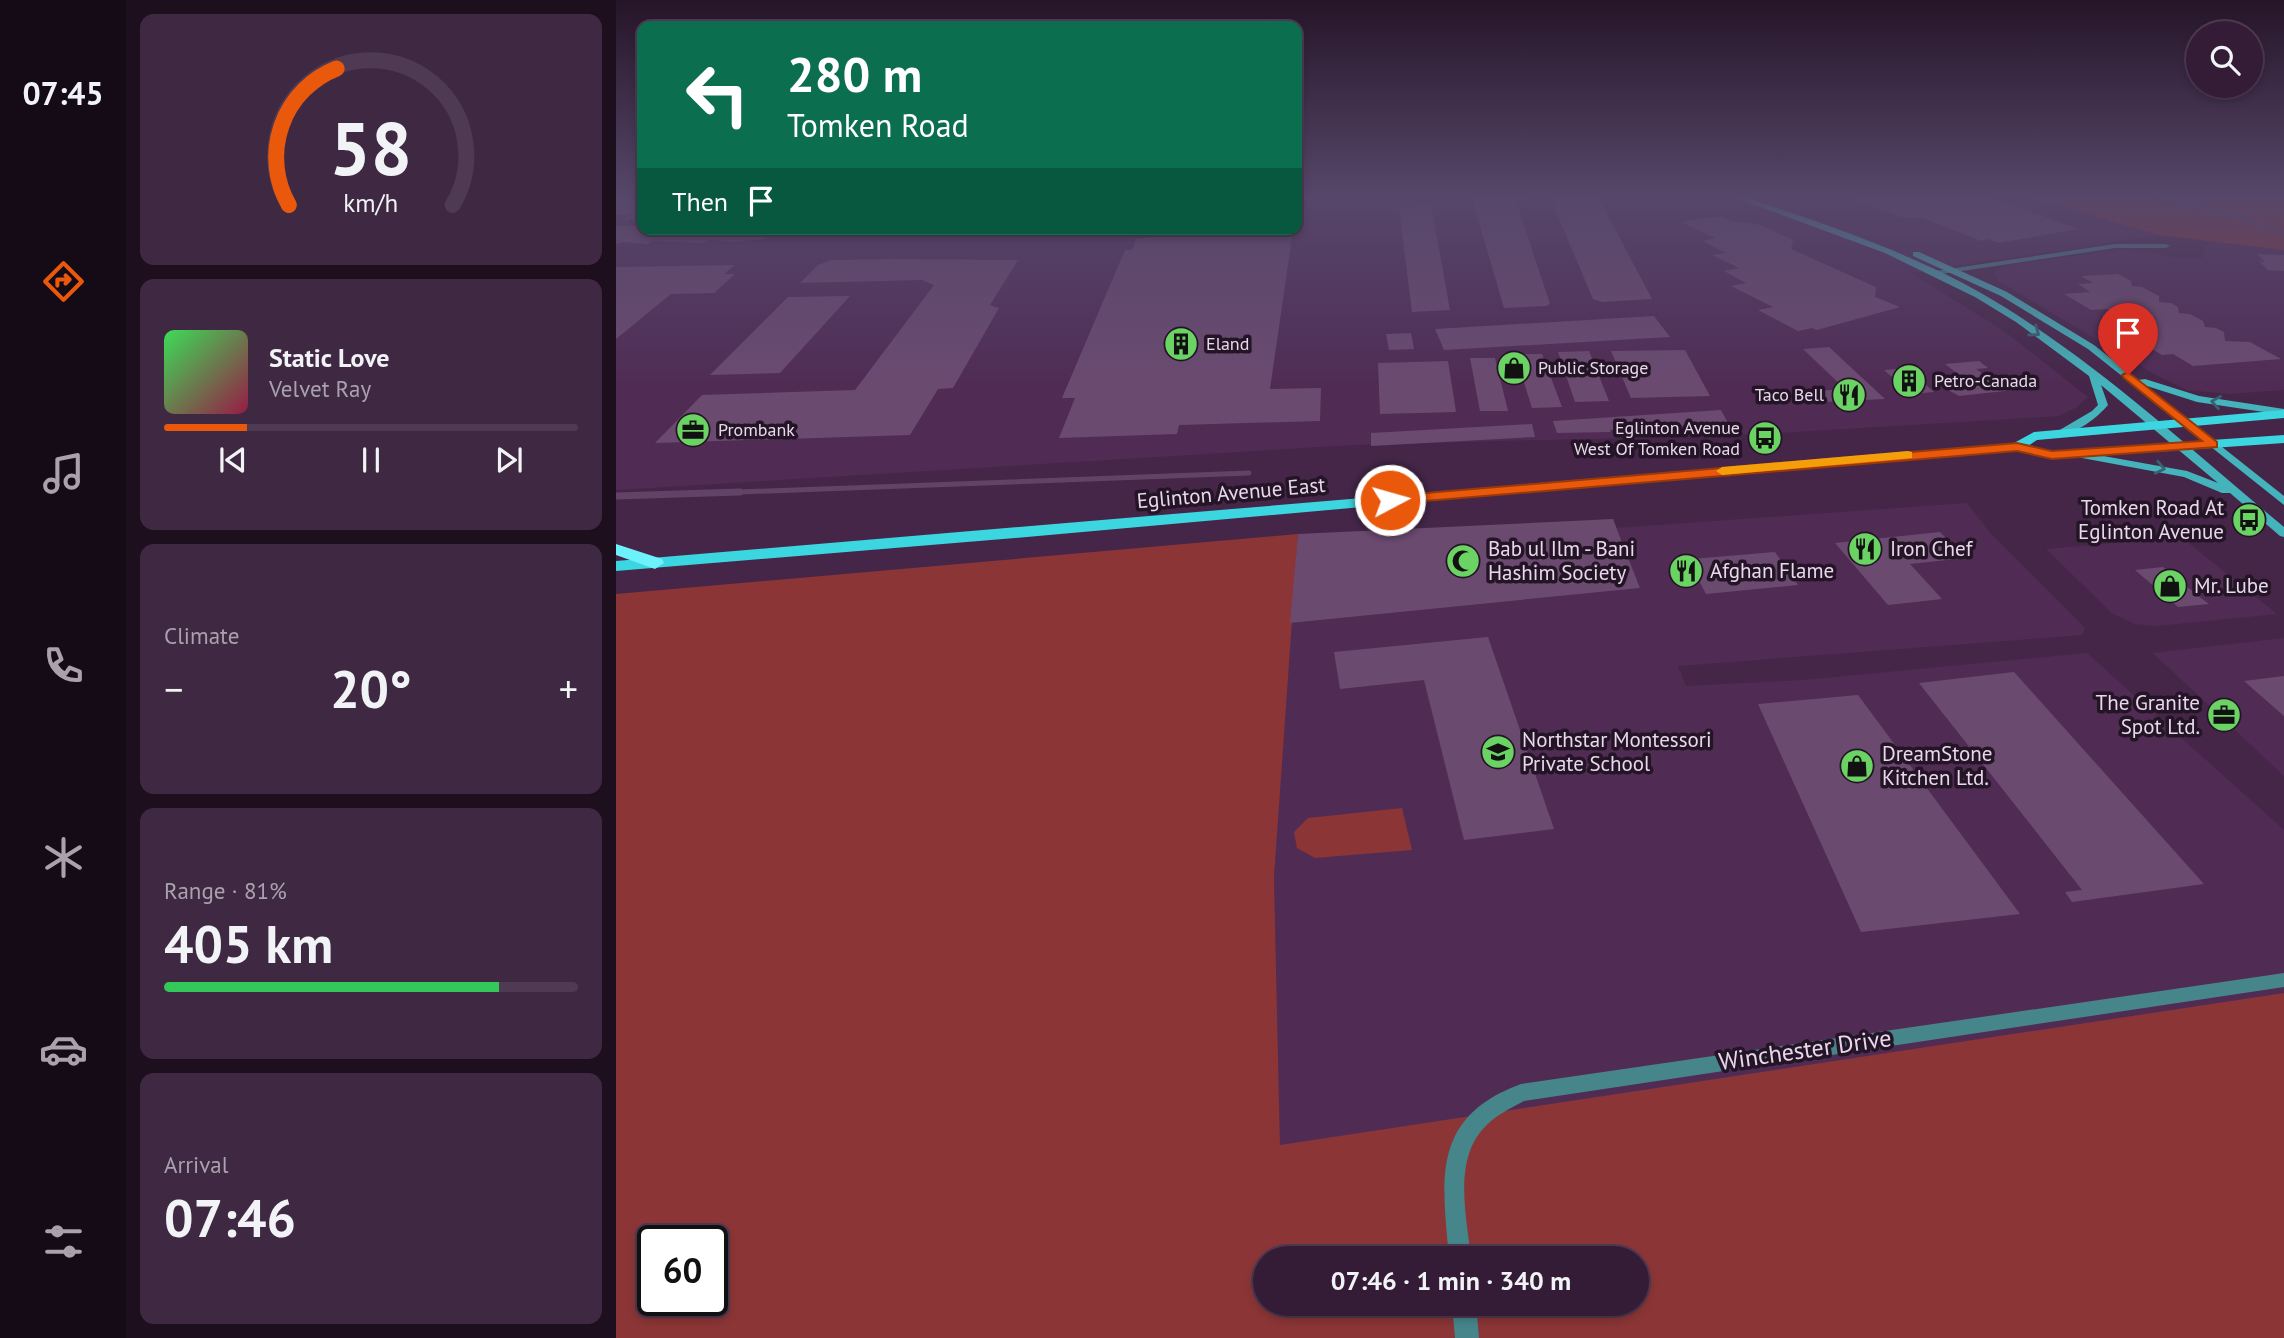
<!DOCTYPE html>
<meta charset="utf-8">
<style>
body{margin:0;font-family:"PT Sans",sans-serif;background:#3f2942;color:#f1f3f6;height:100vh;display:flex;flex-direction:column;font-size:26px;white-space:nowrap}
*{box-sizing:border-box;margin:0}
p{font-size:23px;color:#a9a1ad}
.icon{flex:none;width:38px;height:38px;fill:none;stroke:currentColor;stroke-width:2;stroke-linecap:round;stroke-linejoin:round}
.map{position:relative;flex:1;overflow:hidden}
.sheet{display:flex;flex-direction:column;gap:14px;padding:14px;background:#1d0f1e;width:490px}
.sheet>*{flex:none}
.banner{position:absolute;left:21px;top:21px;width:665px;height:214px;border-radius:14px;box-shadow:0 4px 10px #0003,0 0 0 2px #4e3a52;background:#0b6e4f;color:#fff;overflow:hidden}
.buttons{position:absolute;left:1570px;top:21px;display:grid;gap:14px}
.buttons a{display:grid;place-items:center;width:77px;height:77px;border-radius:50%;background:#341c37;box-shadow:0 4px 10px #0003,0 0 0 2px #4e3a52;font-size:35px}
.speed{position:absolute;left:21px;top:1225px;display:flex;gap:14px;font-size:35px;font-weight:700;text-align:center}
.speed>*{display:grid;place-content:center;width:91px;height:91px;border-radius:50%;background:#341c37;box-shadow:0 4px 10px #0003,0 0 0 2px #4e3a52;line-height:1}
.speed .limit{border:4px solid #111;border-radius:10px;background:#fff;color:#111}
.pin{position:absolute;display:grid;place-items:center;width:60px;height:60px;color:#fff;margin:-72px -30px;border-radius:50% 50% 50% 0;rotate:-45deg;box-shadow:0 0 7px #0007}
.pin .icon{rotate:45deg}
.me{position:absolute;width:77px;margin:-38px;rotate:84deg;stroke-linejoin:round;filter:drop-shadow(0 0 5px #0008)}
.turn{display:flex;align-items:center;gap:24px;height:147px;padding:0 35px;font-size:32px}
.turn .icon{width:91px;height:91px;stroke-width:2.5}
.turn b{display:block;font-size:49px;line-height:60px}
.then{display:flex;align-items:center;height:66px;padding:0 35px;background:#0003;gap:14px;font-size:26px}
.big{font-size:52px;font-weight:600;line-height:1.1}
.sheet .widget{flex:1;display:flex;flex-direction:column;justify-content:center;gap:10px;min-width:0;padding:0 24px;border-radius:14px;background:#3f2942}
.sheet .dial{align-items:center;gap:0}
.dial svg{height:182px;overflow:visible;fill:none;stroke:#4e3a52;stroke-width:7;stroke-linecap:round;text-anchor:middle}
.dial text{fill:#f1f3f6;stroke:none}
.song{display:flex;align-items:center;gap:21px}
.cover{width:84px;height:84px;border-radius:10px;background:linear-gradient(135deg,hsl(130 70% 55%),hsl(340 70% 35%))}
.played{height:7px;border-radius:4px;background:linear-gradient(90deg,#ea580c 20%,#4e3a52 20%)}
.keys{display:flex;justify-content:space-around;direction:ltr}
.heat{display:flex;justify-content:space-between;align-items:center;font-size:38px;direction:ltr}
.charge{height:10px;border-radius:5px;background:linear-gradient(90deg,#34c759 81%,#4e3a52 0)}
.trip{position:absolute;left:637px;top:1246px;width:396px;height:70px;border-radius:35px;background:#341c37;box-shadow:0 4px 10px #0003,0 0 0 2px #4e3a52;font-weight:600;line-height:70px;text-align:center}
main{display:flex;flex:1;min-height:0}
.tabs{display:flex;flex-direction:column;width:126px;justify-content:space-around;align-items:center;background:#150b16;color:#a9a1ad}
.tabs .icon{width:49px;height:49px}
.tabs .selected{color:#ea580c}
.tabs b{font-size:32px;color:#f1f3f6}
.map>svg:first-child{display:block}
.built{fill:#502c55}
.green{fill:#8b3536;fill-rule:evenodd}
.lines{fill:none;stroke-linecap:round;stroke-linejoin:round}
.stream-far2{stroke:#624367;stroke-width:4.5}
.stream-far1{stroke:#624367;stroke-width:5}
.stream{stroke:#624367;stroke-width:7}
.building{fill:#6b4a70}
.street{fill:#46858a;fill-rule:evenodd}
.secondary{fill:#45b3bb;fill-rule:evenodd}
.primary{fill:#3cd6e1;fill-rule:evenodd}
.highway{fill:#6df1fb;fill-rule:evenodd}
.oneway{stroke:#346470}
.route{fill:#ea580c;stroke:#983908;stroke-width:2}
.slow{fill:#f59e0b}
.labels{text-anchor:middle;stroke-width:7;stroke-linejoin:round;paint-order:stroke}
.far-poi-label{font-size:18px;fill:#ead7ed;stroke:#231525;text-anchor:start}
.street-label{font-size:21px;fill:#ead7ed;stroke:#231525}
.poi-label{font-size:21px;fill:#ead7ed;stroke:#231525;text-anchor:start}
.near-street-label{font-size:24px;fill:#ead7ed;stroke:#231525}
</style>
<main>
<nav class="tabs">
<b>07:45</b>
<svg class="icon selected" aria-label="directions" viewBox="0 0 24 24"><path d="M12 3l9 9-9 9-9-9zM9 14v-3h6M13 9l2 2-2 2"/></svg>
<svg class="icon" aria-label="music" viewBox="0 0 24 24"><path d="M9 18V5l10-2v13"/><circle cx="6" cy="18" r="3"/><circle cx="16" cy="16" r="3"/></svg>
<svg class="icon" aria-label="phone" viewBox="0 0 24 24"><path d="M5 4h4l2 5-3 2q2 4 5 5l2-3 5 2v4C11 20 4 13 5 4z"/></svg>
<svg class="icon" aria-label="climate" viewBox="0 0 24 24"><path d="M12 3v18M4 7l16 10M4 17L20 7"/></svg>
<svg class="icon" aria-label="car" viewBox="0 0 24 24"><path d="M5 17H2v-5l4-1 3-4h7l3 4 3 1v5h-3M9 17h6M6 11h13"/><circle cx="7" cy="17" r="2"/><circle cx="17" cy="17" r="2"/></svg>
<svg class="icon" aria-label="filters" viewBox="0 0 24 24"><path d="M4 7h16M4 17h16"/><circle cx="9" cy="7" r="2"/><circle cx="15" cy="17" r="2"/></svg>
</nav>
<section class="sheet">
<div class="widget dial"><svg viewBox="0 0 100 80">
<path d="M14 69A42 42 0 1 1 86 69"/>
<path d="M14 69A42 42 0 0 1 35 9" stroke="#ea580c"/>
<text x="50" y="56" font-size="32" font-weight="700">58</text>
<text x="50" y="72" font-size="11">km/h</text>
</svg></div>
<div class="widget">
<div class="song"><i class="cover"></i><div><b>Static Love</b><p>Velvet Ray</p></div></div>
<div class="played"></div>
<div class="keys"><svg class="icon" aria-label="previous" viewBox="0 0 24 24"><path d="M18 5L8 12l10 7zM5 5v14"/></svg><svg class="icon" aria-label="pause" viewBox="0 0 24 24"><path d="M8 5v14M16 5v14"/></svg><svg class="icon" aria-label="next" viewBox="0 0 24 24"><path d="M6 5l10 7-10 7zM19 5v14"/></svg></div>
</div>
<div class="widget"><p>Climate</p>
<div class="heat"><a>−</a><b class="big">20°</b><a>+</a></div>
</div>
<div class="widget"><p>Range · 81%</p><b class="big">405 km</b><div class="charge"></div></div>
<div class="widget"><p>Arrival</p><b class="big">07:46</b></div>
</section>
<div class="map">
<svg width="1668" height="1338" viewBox="0 0 1668 1338">
<rect width="100%" height="100%" fill="#452649"/>
<g class="built">
<polygon points="0,195 26,195 26,229 681,229 681,195 1407,195 1542,235 1295,273 1388,331 1472,397 1461,407 1443,416 1147,434 736,445 0,490"/>
<polygon points="1593,241 1668,250 1668,390 1613,394 1571,390 1538,374 1381,280 1378,272 1391,265 1511,249 1569,259 1586,258"/>
<polygon points="1351,503 1375,534 1469,628 1466,635 1062,666 1070,686 1188,680 1471,653 1668,830 1668,997 664,1146 658,877 674,623 1024,588 1001,528"/>
<polygon points="1565,537 1661,614 1540,626 1519,624 1496,613 1430,549"/>
<polygon points="1668,638 1668,776 1537,653"/>
</g>
<g class="green">
<polygon points="1407,195 1668,195 1668,250 1542,235"/>
<path d="M682,534L658,877L664,1145L1668,993V1338H0V594ZM37,1241H96V1300H37ZM649,1258H1020V1304H649Z"/>
<polygon points="786,808 796,850 699,858 681,848 678,832 692,818"/>
</g>
<g class="lines">
<polyline class="stream-far2" points="1522,195 1615,214 1668,234"/>
<polyline class="stream-far1" points="71,494 633,473"/>
<polyline class="stream" points="0,496 124,492"/>
</g>
<g class="building">
<polygon points="0,195 26,195 26,219 8,219 15,214 0,215"/>
<polygon points="880,195 931,195 900,201 934,304 930,306 888,308 856,198"/>
<polygon points="933,195 981,195 1036,299 986,302 977,299"/>
<polygon points="1241,195 1370,195 1462,229 1383,243 1373,239 1365,241 1307,218 1284,217 1239,199 1247,198"/>
<polygon points="815,204 834,310 796,312 783,208"/>
<polygon points="1104,216 1116,221 1142,224 1177,240 1175,249 1260,287 1259,297 1284,307 1201,330 1196,328 1182,331 1142,310 1157,307 1115,286 1130,283 1108,271 1123,268 1096,255 1110,253 1087,241 1099,238 1065,222"/>
<polygon points="0,226 26,226 26,229 160,229 148,239 117,242 94,240 88,243 37,241 32,244 8,242 0,244"/>
<polygon points="585,230 590,233 677,230 654,389 705,388 704,421 563,425 561,434 443,438 459,398 446,398 509,250 516,250 520,239"/>
<polygon points="1641,254 1668,255 1668,271 1652,270 1643,261 1649,262"/>
<polygon points="275,259 402,260 374,305 383,308 337,388 322,389 294,435 39,443 86,395 239,390 318,285 306,280 184,283 202,265 215,260"/>
<polygon points="119,265 108,274 119,274 98,293 55,294 0,339 0,267"/>
<polygon points="1502,274 1515,281 1516,286 1526,287 1543,296 1543,302 1555,303 1562,307 1563,313 1574,314 1587,321 1589,327 1600,328 1608,332 1609,341 1634,342 1665,359 1577,366 1557,354 1546,355 1516,337 1535,335 1491,309 1475,310 1448,294 1474,292 1462,284 1477,283 1465,276"/>
<polygon points="234,296 164,373 94,375 172,297"/>
<polygon points="1038,316 1054,337 828,350 819,329"/>
<polygon points="795,333 798,349 773,350 770,334"/>
<polygon points="1213,347 1269,399 1207,402 1201,396 1206,395 1201,391 1229,389 1187,349"/>
<polygon points="1069,350 1094,396 1015,398 995,351"/>
<polygon points="973,351 993,401 959,402 942,352"/>
<polygon points="899,354 926,354 946,407 916,408"/>
<polygon points="854,358 879,358 892,411 864,411"/>
<polygon points="832,361 840,412 764,414 762,363"/>
<polygon points="1363,361 1372,368 1360,369 1374,379 1401,378 1416,388 1343,396 1327,387 1331,383 1351,381 1329,364"/>
<polygon points="1291,368 1318,392 1295,394 1268,370"/>
<polygon points="1105,410 1112,423 994,430 995,432 941,433 937,421"/>
<polygon points="916,424 919,437 755,446 755,433"/>
<polygon points="997,519 1024,588 674,623 682,534"/>
<polygon points="1324,532 1350,558 1294,564 1326,599 1272,605 1219,543"/>
<polygon points="1159,552 1182,585 1090,594 1081,577 1068,578 1059,565 1064,560"/>
<polygon points="1547,567 1585,598 1593,604 1562,607 1519,570"/>
<polygon points="872,637 938,829 848,840 808,680 724,689 718,652"/>
<polygon points="1398,672 1588,884 1456,902 1449,892 1466,890 1303,683"/>
<polygon points="1668,676 1668,716 1628,681"/>
<polygon points="1242,695 1404,914 1245,932 1142,704"/>
</g>
<g class="lines">
<g class="street">
<polygon points="692,195 712,195 681,201 681,197"/>
<polygon points="312,229 388,232 462,229 388,236"/>
<polygon points="1499,244 1550,244 1554,246 1550,248 1499,248 1319,275 1315,273 1319,271"/>
<path d="M1668,973V987L908,1101C893,1109 878,1116 867,1129C837,1162 851,1219 855,1258H833C826,1179 815,1117 905,1084Z"/>
<polygon points="836,1304 860,1304 863,1338 839,1338"/>
</g>
<g class="secondary">
<path d="M1112,195H1123C1205,223 1289,250 1365,293C1476,357 1570,446 1668,527V537L1664,536L1614,493H1606L1568,477L1450,455L1449,453L1454,450L1571,471L1602,483L1485,385L1492,405C1482,417 1458,436 1442,435V431L1476,411L1482,405L1473,376L1400,322L1359,297L1269,253Z"/>
<polygon points="1297,252 1303,252 1391,292 1478,345 1522,380 1529,379 1583,396 1668,409 1668,415 1581,402 1528,385 1668,496 1668,505 1472,349 1385,296 1297,256"/>
</g>
<polygon class="primary" points="1668,410 1668,418 1421,440 1412,446 1436,451 1668,435 1668,443 1436,459 1401,451 1227,464 411,537 0,571 0,561 1398,443 1418,432"/>
<polygon class="highway" points="0,544 46,559 48,563 39,569 0,555"/>
</g>
<defs><path id="oneway-chevron" d="M-2-3.5L2.5 0L-2 3.5" fill="none" stroke-width="1.6" stroke-linecap="round" stroke-linejoin="round" transform="scale(1.75)"/></defs>
<g class="oneway">
<use href="#oneway-chevron" transform="translate(1419 332) rotate(35)"/>
<use href="#oneway-chevron" transform="translate(1600 402) rotate(-170)"/>
<use href="#oneway-chevron" transform="translate(1544 468) rotate(12)"/>
</g>
<linearGradient id="sky" x2="0" y2="1"><stop stop-color="#261528"/><stop offset="0.51" stop-color="#56476a"/><stop offset="1" stop-color="#56476a" stop-opacity="0"/></linearGradient>
<rect width="1668" height="383" fill="url(#sky)"/>
<polygon class="route" points="1512,372 1601,442 1601,447 1436,459 1401,451 774,504 768,500 774,496 1401,443 1436,451 1586,441 1508,378 1506,375"/>
<polygon class="slow" points="1292,451 1296,452 1296,458 1106,475 1100,471 1106,467"/>
<defs>
<g id="building-disc" transform="scale(1.75)"><circle r="9.5" fill="#6bd363" stroke="#231525"/><path d="M-4-6H4V6H1V3H-1V6H-4ZM-2.5-4.3h1.7v1.8h-1.7ZM.8-4.3h1.7v1.8H.8ZM-2.5-1h1.7V.8h-1.7ZM.8-1h1.7V.8H.8Z" fill="#111"/></g>
<g id="shop-disc" transform="scale(1.75)"><circle r="9.5" fill="#6bd363" stroke="#231525"/><path d="M-5-2.5h2.3a2.7 3.5 0 0 1 5.4 0H5L5.5 6h-11ZM-1.5-2.5h3a1.5 2.3 0 0 0-3 0Z" fill="#111"/></g>
<g id="restaurant-disc" transform="scale(1.75)"><circle r="9.5" fill="#6bd363" stroke="#231525"/><path d="M-5-6h1v4h1v-4h1v4h1v-4h1v5L-1.5 .5V6h-2V.5L-5-1ZM5-6V6H3V1.5H1.5Q1.5-4 5-6Z" fill="#111"/></g>
<g id="office-disc" transform="scale(1.75)"><circle r="9.5" fill="#6bd363" stroke="#231525"/><path d="M-6-3h4V-5.5h4V-3h4V5H-6ZM-1-4.5V-3h2v-1.5ZM-6 0V1H6V0Z" fill="#111"/></g>
<g id="bus-disc" transform="scale(1.75)"><circle r="9.5" fill="#6bd363" stroke="#231525"/><path d="M-5-6H5V4H4V6H2V4H-2V6H-4V4H-5ZM-3.5-4V0h7V-4ZM-3.5 1.2v1.5H-2V1.2ZM2 1.2v1.5H3.5V1.2Z" fill="#111"/></g>
<g id="mosque-disc" transform="scale(1.75)"><circle r="9.5" fill="#6bd363" stroke="#231525"/><path d="M3.5-4.9A6 6 0 1 0 3.5 4.9A5 5 0 1 1 3.5-4.9Z" fill="#111"/></g>
<g id="school-disc" transform="scale(1.75)"><circle r="9.5" fill="#6bd363" stroke="#231525"/><path d="M0-5L7-2L0 1L-7-2ZM-4 1L0 2.5L4 1V4Q0 6-4 4Z" fill="#111"/></g>
</defs>
<g fill-rule="evenodd">
<use href="#building-disc" x="565" y="344"/>
<use href="#shop-disc" x="898" y="368"/>
<use href="#building-disc" x="1293" y="381"/>
<use href="#restaurant-disc" x="1233" y="395"/>
<use href="#office-disc" x="77" y="430"/>
<use href="#bus-disc" x="1149" y="438"/>
<use href="#bus-disc" x="1633" y="520"/>
<use href="#restaurant-disc" x="1249" y="549"/>
<use href="#mosque-disc" x="847" y="561"/>
<use href="#restaurant-disc" x="1070" y="571"/>
<use href="#shop-disc" x="1554" y="586"/>
<use href="#office-disc" x="1608" y="715"/>
<use href="#school-disc" x="882" y="752"/>
<use href="#shop-disc" x="1241" y="766"/>
</g>
<g class="labels">
<g class="far-poi-label">
<text x="590" y="350">Eland</text>
<text x="922" y="374">Public Storage</text>
<text x="1318" y="387">Petro-Canada</text>
<text x="1208" y="401" text-anchor="end">Taco Bell</text>
<text x="1124" y="434" text-anchor="end">Eglinton Avenue<tspan x="1124" dy="21">West Of Tomken Road</tspan></text>
<text x="102" y="436">Prombank</text>
</g>
<g class="street-label">
<text transform="translate(615 493) rotate(-5)" y="7">Eglinton Avenue East</text>
</g>
<g class="poi-label">
<text x="1608" y="515" text-anchor="end">Tomken Road At<tspan x="1608" dy="24">Eglinton Avenue</tspan></text>
<text x="872" y="556">Bab ul Ilm - Bani<tspan x="872" dy="24">Hashim Society</tspan></text>
<text x="1274" y="556">Iron Chef</text>
<text x="1094" y="578">Afghan Flame</text>
<text x="1578" y="593">Mr. Lube</text>
<text x="1584" y="710" text-anchor="end">The Granite<tspan x="1584" dy="24">Spot Ltd.</tspan></text>
<text x="906" y="747">Northstar Montessori<tspan x="906" dy="24">Private School</tspan></text>
<text x="1266" y="761">DreamStone<tspan x="1266" dy="24">Kitchen Ltd.</tspan></text>
</g>
<g class="near-street-label">
<text transform="translate(1189 1050) rotate(-8)" y="8">Winchester Drive</text>
</g>
</g>
</svg>
<div class="buttons">
<a><svg class="icon" aria-label="search" viewBox="0 0 24 24"><circle cx="10" cy="10" r="6"/><path d="M15 15l6 6"/></svg></a>
</div>
<div class="speed"><div class="limit">60</div></div>
<div class="pin" style="left:1512px;top:375px;background:#d93025"><svg class="icon" aria-label="arrive" viewBox="0 0 24 24"><path d="M6 21V4h12l-3 4 3 4H6"/></svg></div>
<svg class="me" style="left:774px;top:500px" viewBox="-20 -20 40 40"><circle r="17" fill="#ea580c" stroke="#fff" stroke-width="3"/><path d="M0-11L8 9 0 5-8 9z" fill="#fff"/></svg>
<div class="trip">07:46 · 1 min · 340 m</div>
<div class="banner">
<div class="turn"><svg class="icon" aria-label="left" viewBox="0 0 24 24"><path d="M17 20v-9H6M10 6l-5 5 5 5"/></svg><div><b>280 m</b>Tomken Road</div></div>
<div class="then">Then<svg class="icon" aria-label="arrive" viewBox="0 0 24 24"><path d="M6 21V4h12l-3 4 3 4H6"/></svg></div>
</div>
</div>
</main>
